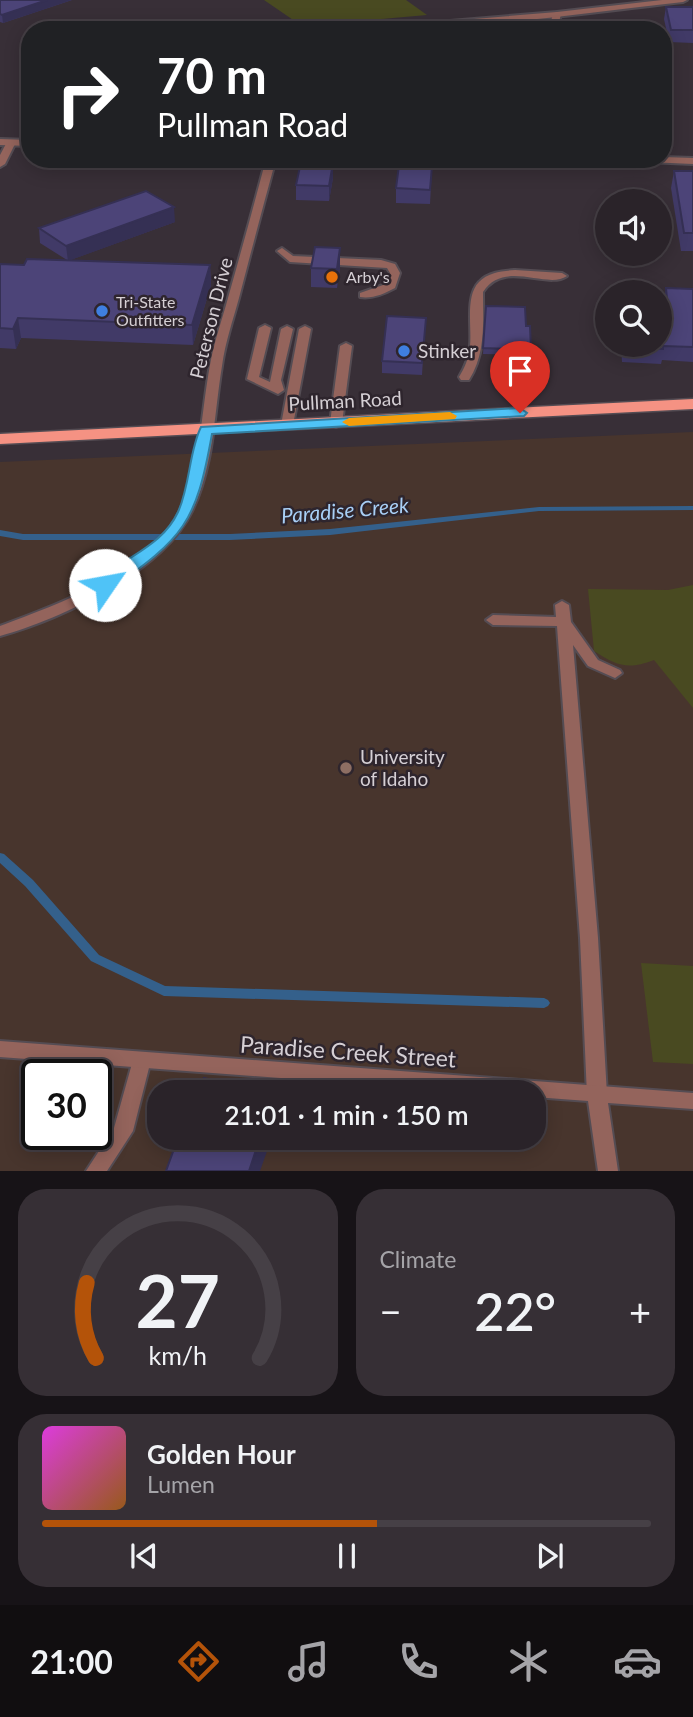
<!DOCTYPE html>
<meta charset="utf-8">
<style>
body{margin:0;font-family:Lato,sans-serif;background:#362f35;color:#f1f3f6;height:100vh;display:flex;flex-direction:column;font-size:26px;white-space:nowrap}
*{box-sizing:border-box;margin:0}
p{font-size:23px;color:#a5a4a8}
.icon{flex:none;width:38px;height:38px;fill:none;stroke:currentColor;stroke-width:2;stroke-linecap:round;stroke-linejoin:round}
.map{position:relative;height:1171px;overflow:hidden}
.panel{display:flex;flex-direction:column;gap:18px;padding:18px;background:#171317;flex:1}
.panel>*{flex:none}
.guide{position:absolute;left:21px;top:21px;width:651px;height:147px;border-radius:28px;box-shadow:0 4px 18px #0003,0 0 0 2px #464046;background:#202124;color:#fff;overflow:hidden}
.tools{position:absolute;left:595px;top:189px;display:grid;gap:14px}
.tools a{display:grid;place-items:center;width:77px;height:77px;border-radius:50%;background:#2a2329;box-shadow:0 4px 18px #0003,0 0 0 2px #464046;font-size:35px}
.speed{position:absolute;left:21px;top:1059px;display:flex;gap:14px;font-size:35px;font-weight:700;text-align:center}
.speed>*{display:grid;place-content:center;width:91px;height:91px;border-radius:50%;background:#2a2329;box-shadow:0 4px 18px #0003,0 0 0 2px #464046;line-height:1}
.speed .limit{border:4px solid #111;border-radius:10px;background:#fff;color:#111}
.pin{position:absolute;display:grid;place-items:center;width:60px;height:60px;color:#fff;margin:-72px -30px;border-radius:50% 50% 50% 0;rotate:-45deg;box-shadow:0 0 7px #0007}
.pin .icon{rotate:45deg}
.me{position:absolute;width:77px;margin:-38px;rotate:57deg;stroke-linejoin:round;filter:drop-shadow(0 0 5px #0008)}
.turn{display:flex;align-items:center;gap:24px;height:147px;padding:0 21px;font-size:32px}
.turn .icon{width:91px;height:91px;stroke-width:2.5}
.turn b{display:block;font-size:49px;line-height:60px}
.big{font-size:52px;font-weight:600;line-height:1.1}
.panel .card{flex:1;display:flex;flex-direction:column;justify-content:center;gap:10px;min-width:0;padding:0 24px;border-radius:28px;background:#362f35}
.panel .dial{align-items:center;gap:0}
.dial svg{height:182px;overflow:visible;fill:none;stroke:#464046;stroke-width:7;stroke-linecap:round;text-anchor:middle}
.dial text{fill:#f1f3f6;stroke:none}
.song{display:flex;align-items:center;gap:21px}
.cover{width:84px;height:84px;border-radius:10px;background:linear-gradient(135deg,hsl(300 70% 55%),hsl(30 70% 35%))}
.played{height:7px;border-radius:4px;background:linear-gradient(90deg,#b45309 55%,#464046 55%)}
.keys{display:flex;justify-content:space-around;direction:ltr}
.heat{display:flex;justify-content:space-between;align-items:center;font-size:38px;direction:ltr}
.panel .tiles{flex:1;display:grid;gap:18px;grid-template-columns:1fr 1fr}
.card:last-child{grid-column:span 2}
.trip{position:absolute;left:147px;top:1080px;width:399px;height:70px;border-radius:28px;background:#2a2329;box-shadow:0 4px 18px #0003,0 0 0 2px #464046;font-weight:600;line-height:70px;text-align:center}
.tabs{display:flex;height:112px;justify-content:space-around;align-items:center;background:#110e10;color:#a5a4a8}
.tabs .icon{width:49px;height:49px}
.tabs .active{color:#b45309}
.tabs b{font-size:32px;color:#f1f3f6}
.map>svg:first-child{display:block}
.education{fill:#48352d;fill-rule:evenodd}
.green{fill:#494a21}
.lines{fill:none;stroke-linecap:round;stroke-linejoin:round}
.stream{fill:#34608b;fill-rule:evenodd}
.service-casing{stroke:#544c53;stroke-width:4}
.minor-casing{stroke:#544c53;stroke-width:4}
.tertiary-casing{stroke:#544c53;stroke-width:4}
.primary-casing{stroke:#544c53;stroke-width:3}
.service{fill:#94645c;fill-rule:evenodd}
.minor{fill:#94645c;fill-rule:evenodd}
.tertiary{fill:#94645c;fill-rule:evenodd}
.primary{fill:#f59283;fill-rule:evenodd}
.wall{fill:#413a67}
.shaded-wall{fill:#353054}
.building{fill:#4c4478;stroke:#353054;stroke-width:2}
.route{fill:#4fc3f7;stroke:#337fa1;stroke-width:2}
.slow{fill:#f59e0b}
.food-dot{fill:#e8710a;stroke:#2e252d;stroke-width:2.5}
.shop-dot{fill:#3f7fe0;stroke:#2e252d;stroke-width:2.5}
.education-dot{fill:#8d6e63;stroke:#2e252d;stroke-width:2.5}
.labels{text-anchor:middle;stroke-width:5;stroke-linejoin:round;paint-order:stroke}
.far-poi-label{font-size:16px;fill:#d5cfd4;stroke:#2e252d;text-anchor:start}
.street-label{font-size:19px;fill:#d5cfd4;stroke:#2e252d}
.poi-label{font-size:19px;fill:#d5cfd4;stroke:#2e252d;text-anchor:start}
.water-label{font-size:21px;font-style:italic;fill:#a8cff6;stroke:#2e252d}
.near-street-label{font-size:23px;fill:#d5cfd4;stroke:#2e252d}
</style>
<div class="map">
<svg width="693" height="1171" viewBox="0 0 693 1171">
<rect width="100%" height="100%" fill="#382f37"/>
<path class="education" d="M693,432V1171H0V462ZM37,1074H96V1134H37ZM159,1092H534V1138H159Z"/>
<g class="green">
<polygon points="264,0 406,0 427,15 302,26"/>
<path d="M693,585V708L654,660C628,670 617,666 594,651L588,589L668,590Z"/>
<polygon points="641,963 693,966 693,1064 653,1062"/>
</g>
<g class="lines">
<g class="stream">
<polygon points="693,506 693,510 539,511 330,535 230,540 23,540 0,536 0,530 23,534 230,534 330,529 539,507"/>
<polygon points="0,853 4,854 33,880 99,955 165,986 544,998 548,1000 550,1003 548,1006 544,1008 164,996 91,961 25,886 0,863"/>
</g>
<g class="service-casing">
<g id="service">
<polygon points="557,12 561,14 558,26 554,30 545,30 550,25 553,14"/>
<polygon points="8,140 16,142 5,164 0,167 0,155"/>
<path d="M282,248L293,256L381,260L395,264L400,273L395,288C384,294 372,299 360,297V293L386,284L390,273L387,268L290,262L277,251Z"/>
<path d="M515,270L562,273L567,276C547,290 504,259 483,292C483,323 486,353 469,380H461L459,377C465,367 469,358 470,346C472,327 465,296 479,282C488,272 503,271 515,270Z"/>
<polygon points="265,325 271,328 259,377 270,382 281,329 287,326 293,329 281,380 284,390 278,394 247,379 259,328"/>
<polygon points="305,326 311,329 293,425 287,429 281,425 299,329"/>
<polygon points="346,343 352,346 342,423 336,427 330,423 340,346"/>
<polygon points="562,601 569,605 571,622 598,660 620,670 622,673 615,678 588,666 573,645 598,938 607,1095 604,1101 597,1103 590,1101 587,1095 580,938 557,626 493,625 486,620 493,615 556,617 555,605"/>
<polygon points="142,1052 149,1054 151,1060 133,1131 107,1171 86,1171 114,1128 133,1060 135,1054"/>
</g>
</g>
<g class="minor-casing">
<g id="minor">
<path d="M662,0H687L683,2C577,14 469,30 362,30L366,28L557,12Z"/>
<path d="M266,159H276C263,206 251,252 239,298C233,320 225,343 222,366C214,414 214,466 192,511C163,571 62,619 0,636V626C59,604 151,571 180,510C201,465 201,413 210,365C214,342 222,320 228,298C241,252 254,205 266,159Z"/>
<polygon points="0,1041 693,1093 693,1109 608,1103 618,1171 598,1171 588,1101 534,1097 534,1092 465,1092 0,1057"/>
</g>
</g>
<g class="tertiary-casing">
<g id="tertiary">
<polygon points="0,139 30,140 30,146 0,145"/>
<polygon points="663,157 693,158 693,164 648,162 643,159 663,159"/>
</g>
</g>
<g class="primary-casing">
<polygon id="primary" points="693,399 693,409 0,444 0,434"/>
</g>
<use href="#service" class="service"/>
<use href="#minor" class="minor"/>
<use href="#tertiary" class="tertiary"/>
<use href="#primary" class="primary"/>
</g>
<g class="wall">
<polygon points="0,0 72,0 3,23 0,22"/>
<polygon points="666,7 693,7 693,43 669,42 664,19"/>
<polygon points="432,166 430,204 396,203 396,188"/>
<polygon points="674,171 693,171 693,251 681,251 671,188"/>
<polygon points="333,178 329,201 296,200 296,185"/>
<polygon points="175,222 70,260 210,265 211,285 193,345 21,338 16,349 0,348 0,264 24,265 67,260 40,243 39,228"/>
<polygon points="340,248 340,268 337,288 311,287 311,268"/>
<polygon points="666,288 693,289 693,362 662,360 661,364 622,362 621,346 604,345 602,321 604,307 607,307 607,345 660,345 664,309 664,302"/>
<polygon points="486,306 531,350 530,355 483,354"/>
<polygon points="425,329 422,375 382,373 382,361"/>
</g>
<g class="shaded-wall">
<polygon points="47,0 72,0 3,23 2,15"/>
<polygon points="333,163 333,178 329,201 329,186"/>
<polygon points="174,207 175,222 68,261 66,246"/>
<polygon points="340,248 340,268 337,288 337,269"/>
<polygon points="210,265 211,285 193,345 192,325"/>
<polygon points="18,318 21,338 16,349 13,329"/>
<polygon points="260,1138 270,1138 271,1140 260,1171 249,1171"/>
</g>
<g class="building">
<polygon points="0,0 47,0 2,15 0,14"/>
<polygon points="666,7 693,7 693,30 671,30"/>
<polygon points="301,162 333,163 329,186 296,185"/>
<polygon points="399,165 432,166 430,190 396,188"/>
<polygon points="674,171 693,171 693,233 684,233"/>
<polygon points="146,191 174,207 66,246 39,228"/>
<polygon points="315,247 340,248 337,269 311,268"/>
<polygon points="27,259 210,265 192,325 18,318 13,329 0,328 0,264 24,265"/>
<polygon points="666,288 693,289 693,347 663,346 663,349 624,347 623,345 660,345 660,309 668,310"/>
<polygon points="486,306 525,307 526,326 530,326 531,350 483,348"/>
<polygon points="604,307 607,307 607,331 606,331"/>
<polygon points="387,316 426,318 422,363 382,361"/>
<polygon points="204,1078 262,1092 199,1092"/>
<polygon points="178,1138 260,1138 249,1171 166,1171"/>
</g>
<path class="route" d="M520,408L527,413L524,416L212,434C196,524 184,537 111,589L105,590L97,585C120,557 161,549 178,512C190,486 189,451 201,427Z"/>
<polygon class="slow" points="450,412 457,416 455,419 349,426 342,422 349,418"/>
<circle class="food-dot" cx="332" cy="277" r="7"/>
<g class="shop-dot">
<circle cx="102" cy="311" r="7"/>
<circle cx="404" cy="351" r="7"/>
</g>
<circle class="education-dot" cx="346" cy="768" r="7"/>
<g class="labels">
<g class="far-poi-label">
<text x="346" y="283">Arby's</text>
<text x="116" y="308">Tri-State<tspan x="116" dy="18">Outfitters</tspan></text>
</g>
<g class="street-label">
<text transform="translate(211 318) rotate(-76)" y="7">Peterson Drive</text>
<text transform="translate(345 401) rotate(-3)" y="7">Pullman Road</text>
</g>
<g class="poi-label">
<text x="418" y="358">Stinker</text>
<text x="360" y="764">University<tspan x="360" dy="22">of Idaho</tspan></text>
</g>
<g class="water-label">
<text transform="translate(345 511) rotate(-5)" y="7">Paradise Creek</text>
</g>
<g class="near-street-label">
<text transform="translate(348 1052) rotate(4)" y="8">Paradise Creek Street</text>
</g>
</g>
</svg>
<div class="tools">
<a><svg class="icon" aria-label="sound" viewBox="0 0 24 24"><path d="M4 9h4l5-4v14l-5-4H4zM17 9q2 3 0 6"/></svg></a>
<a><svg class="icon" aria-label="search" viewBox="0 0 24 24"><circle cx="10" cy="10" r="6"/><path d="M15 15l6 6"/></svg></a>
</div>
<div class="speed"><div class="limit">30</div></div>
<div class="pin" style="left:520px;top:413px;background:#d93025"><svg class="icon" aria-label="arrive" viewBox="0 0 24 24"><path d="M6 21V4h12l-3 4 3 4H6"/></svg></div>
<svg class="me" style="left:105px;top:585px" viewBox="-20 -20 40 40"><circle r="19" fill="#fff"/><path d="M0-13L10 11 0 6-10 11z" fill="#4fc3f7"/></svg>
<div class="trip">21:01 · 1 min · 150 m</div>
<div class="guide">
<div class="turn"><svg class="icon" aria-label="right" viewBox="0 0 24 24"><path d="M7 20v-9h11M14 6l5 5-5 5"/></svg><div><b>70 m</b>Pullman Road</div></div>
</div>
</div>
<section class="panel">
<div class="tiles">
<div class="card dial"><svg viewBox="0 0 100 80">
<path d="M14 69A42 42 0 1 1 86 69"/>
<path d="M14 69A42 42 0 0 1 10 36" stroke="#b45309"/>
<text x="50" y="56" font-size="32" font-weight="700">27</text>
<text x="50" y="72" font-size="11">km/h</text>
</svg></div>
<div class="card"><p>Climate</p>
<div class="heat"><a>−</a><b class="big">22°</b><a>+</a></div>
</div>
<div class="card">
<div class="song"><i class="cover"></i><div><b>Golden Hour</b><p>Lumen</p></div></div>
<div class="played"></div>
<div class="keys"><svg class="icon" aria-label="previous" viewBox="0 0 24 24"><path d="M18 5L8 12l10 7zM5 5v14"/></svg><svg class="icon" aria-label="pause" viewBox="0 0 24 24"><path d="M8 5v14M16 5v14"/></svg><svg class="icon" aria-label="next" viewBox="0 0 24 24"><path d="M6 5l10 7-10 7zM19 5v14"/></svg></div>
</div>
</div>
</section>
<nav class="tabs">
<b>21:00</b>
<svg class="icon active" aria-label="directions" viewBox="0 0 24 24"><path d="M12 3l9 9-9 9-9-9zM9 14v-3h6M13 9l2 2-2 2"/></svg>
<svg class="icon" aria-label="music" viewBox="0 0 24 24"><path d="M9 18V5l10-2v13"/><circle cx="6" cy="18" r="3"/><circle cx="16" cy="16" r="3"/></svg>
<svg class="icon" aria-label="phone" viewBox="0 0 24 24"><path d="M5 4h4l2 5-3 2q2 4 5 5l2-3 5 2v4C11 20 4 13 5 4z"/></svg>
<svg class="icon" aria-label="climate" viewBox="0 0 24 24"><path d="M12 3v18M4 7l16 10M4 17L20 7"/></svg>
<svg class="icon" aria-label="car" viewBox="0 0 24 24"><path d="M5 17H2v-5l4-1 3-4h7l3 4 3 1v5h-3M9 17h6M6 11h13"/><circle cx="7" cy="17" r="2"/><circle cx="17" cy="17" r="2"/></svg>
</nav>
